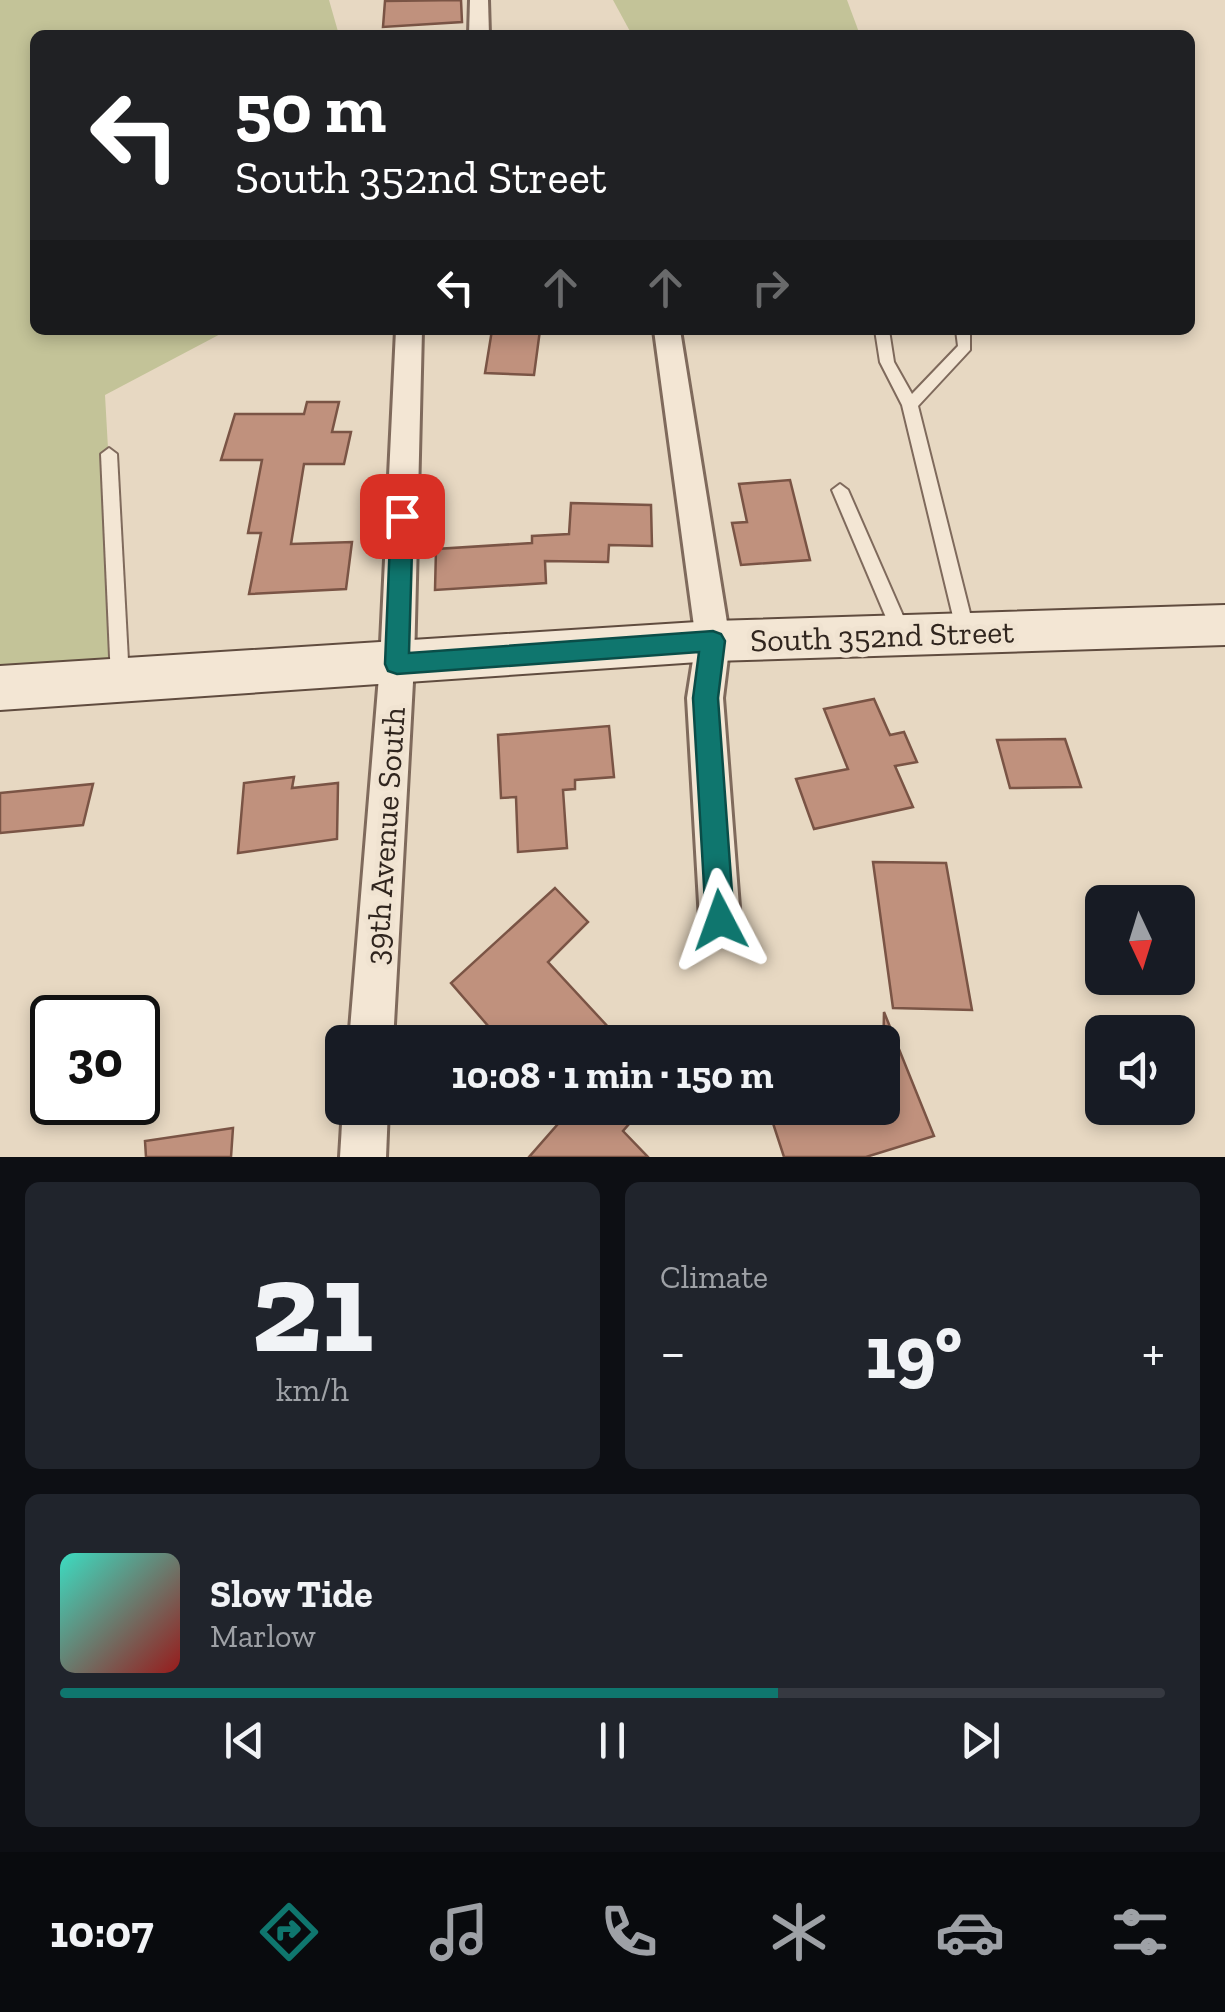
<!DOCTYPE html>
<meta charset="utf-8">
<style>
body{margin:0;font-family:"Zilla Slab",serif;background:#20242c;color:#f1f3f6;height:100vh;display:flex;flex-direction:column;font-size:38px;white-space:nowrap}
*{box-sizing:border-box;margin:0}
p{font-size:32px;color:#9ea1a6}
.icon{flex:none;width:55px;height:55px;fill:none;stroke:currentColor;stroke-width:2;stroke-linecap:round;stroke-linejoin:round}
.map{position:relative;height:1157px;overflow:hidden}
.side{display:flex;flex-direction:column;gap:25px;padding:25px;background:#0d0f14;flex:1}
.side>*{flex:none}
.top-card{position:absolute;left:30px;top:30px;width:1165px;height:305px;border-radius:15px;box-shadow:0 5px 15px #0003;background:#202124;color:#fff;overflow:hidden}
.needle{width:65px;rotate:176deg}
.tools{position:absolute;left:1085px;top:885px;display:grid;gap:20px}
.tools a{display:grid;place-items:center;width:110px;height:110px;border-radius:15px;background:#171b24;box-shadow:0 5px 15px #0003;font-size:50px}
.speed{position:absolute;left:30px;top:995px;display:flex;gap:20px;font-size:50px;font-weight:700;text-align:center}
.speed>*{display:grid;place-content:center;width:130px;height:130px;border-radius:50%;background:#171b24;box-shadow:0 5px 15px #0003;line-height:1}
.speed .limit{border:5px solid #111;border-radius:15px;background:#fff;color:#111}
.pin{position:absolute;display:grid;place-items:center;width:85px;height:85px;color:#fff;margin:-42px;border-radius:20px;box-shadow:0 5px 15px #0006}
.me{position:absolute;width:110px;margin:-55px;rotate:356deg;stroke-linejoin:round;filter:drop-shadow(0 0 8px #0008)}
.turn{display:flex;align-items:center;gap:35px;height:210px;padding:0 40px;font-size:45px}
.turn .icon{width:130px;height:130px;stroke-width:2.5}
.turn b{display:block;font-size:70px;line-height:85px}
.lanes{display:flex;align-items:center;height:95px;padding:0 40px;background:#0003;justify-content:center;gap:50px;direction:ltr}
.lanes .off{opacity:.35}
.big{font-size:75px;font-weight:700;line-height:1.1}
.side .card{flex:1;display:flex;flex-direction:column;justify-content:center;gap:15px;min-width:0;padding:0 35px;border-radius:15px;background:#20242c}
.side .dial{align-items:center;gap:0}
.dial b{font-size:130px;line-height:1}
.song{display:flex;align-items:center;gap:30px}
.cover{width:120px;height:120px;border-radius:15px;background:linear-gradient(135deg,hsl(170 70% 55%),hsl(0 70% 35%))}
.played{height:10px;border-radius:5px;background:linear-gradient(90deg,#0f766e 65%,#363941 65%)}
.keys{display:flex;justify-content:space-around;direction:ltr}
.heat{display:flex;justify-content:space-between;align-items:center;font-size:55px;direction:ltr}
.side .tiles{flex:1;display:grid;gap:25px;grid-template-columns:1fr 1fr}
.card:last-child{grid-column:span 2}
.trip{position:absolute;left:325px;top:1025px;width:575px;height:100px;border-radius:15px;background:#171b24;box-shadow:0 5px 15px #0003;font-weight:700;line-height:100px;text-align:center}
.tabs{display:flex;height:160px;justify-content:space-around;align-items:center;background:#090b0e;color:#9ea1a6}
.tabs .icon{width:70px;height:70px}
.tabs .current{color:#0f766e}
.tabs b{font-size:45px;color:#f1f3f6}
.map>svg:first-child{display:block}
.green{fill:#c3c398}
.building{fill:#c0917d;stroke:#7a5445;stroke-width:2.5}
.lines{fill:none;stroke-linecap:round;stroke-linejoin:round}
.lane-casing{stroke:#7f6a5c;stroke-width:4}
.street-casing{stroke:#7f6a5c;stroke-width:6}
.secondary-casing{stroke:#604c3f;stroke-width:4}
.lane{fill:#f3e6d4;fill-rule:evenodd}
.street{fill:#f3e6d4;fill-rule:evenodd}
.secondary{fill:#f3e6d4;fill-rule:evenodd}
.route{fill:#0f766e;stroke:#0a4d48;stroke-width:2.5}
.labels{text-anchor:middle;stroke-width:10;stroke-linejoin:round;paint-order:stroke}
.street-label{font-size:32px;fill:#30251e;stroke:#f0e3d1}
</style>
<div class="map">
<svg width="1225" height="1157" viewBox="0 0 1225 1157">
<rect width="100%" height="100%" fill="#e7d8c2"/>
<g class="green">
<polygon points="0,0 329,0 339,35 35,35 35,330 228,330 105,395 121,680 0,688"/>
<polygon points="613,0 847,0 860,35 632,35"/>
</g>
<g class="building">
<polygon points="461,0 462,22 383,27 385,1"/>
<polygon points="492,330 540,330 534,375 485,373"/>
<polygon points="307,402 339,402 332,432 351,432 344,464 304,464 291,544 352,542 346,589 249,594 261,533 248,533 262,460 221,460 235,414 304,414"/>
<polygon points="790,480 810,560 741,565 732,523 747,522 739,484"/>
<polygon points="571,503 651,505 652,546 609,545 608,562 545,561 546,583 435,590 436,549 532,543 532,536 569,534"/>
<polygon points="874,699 890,735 904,732 917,762 895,766 913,807 814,829 796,779 848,769 824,709"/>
<polygon points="609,726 614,777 575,780 575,789 563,790 567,848 518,852 516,797 501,798 498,735"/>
<polygon points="1065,739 1081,787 1010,788 997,740"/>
<polygon points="294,777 292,788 338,783 337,839 238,853 244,783"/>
<polygon points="93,784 83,825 0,833 0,793"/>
<polygon points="873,862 946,863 972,1010 893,1008"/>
<polygon points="555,888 588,922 548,962 622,1042 502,1042 451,983"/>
<polygon points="884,1012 934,1136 866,1157 784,1157 768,1108 882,1108"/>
<polygon points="572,1108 643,1108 623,1131 648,1157 529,1157"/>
<polygon points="233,1128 231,1157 146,1157 145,1141"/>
</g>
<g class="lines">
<g class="lane-casing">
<g id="lane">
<polygon points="875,330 889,330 894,362 912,394 958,346 956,330 970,330 970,350 918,406 975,633 972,638 960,638 957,633 902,405 880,362"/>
<polygon points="109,448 117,454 129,679 127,685 120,687 113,685 111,679 101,454"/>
<polygon points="840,484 848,490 911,634 908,639 902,641 896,639 893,634 832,490"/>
</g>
</g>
<g class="street-casing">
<g id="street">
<polygon points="470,0 488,0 489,35 469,35"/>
<polygon points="396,330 422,330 414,664 393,1042 349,1042 380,664"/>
<polygon points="654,330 680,330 730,641 723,698 740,920 734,934 720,940 706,934 700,920 687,698 696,641"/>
<polygon points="343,1108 388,1108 386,1157 340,1157"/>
</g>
</g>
<g class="secondary-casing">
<polygon id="secondary" points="1225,605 1225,645 713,661 0,710 0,666 713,621"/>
</g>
<use href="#lane" class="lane"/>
<use href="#street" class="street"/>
<use href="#secondary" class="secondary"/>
</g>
<polygon class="route" points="402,508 413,516 409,653 713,631 721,634 725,641 718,698 734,920 730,929 720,934 710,929 706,920 693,698 699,652 397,674 388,671 385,664 391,516"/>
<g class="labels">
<g class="street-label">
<text transform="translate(882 636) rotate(-2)" y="11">South 352nd Street</text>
<text transform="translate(385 836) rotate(-86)" y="11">39th Avenue South</text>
</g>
</g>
</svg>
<div class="tools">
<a><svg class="needle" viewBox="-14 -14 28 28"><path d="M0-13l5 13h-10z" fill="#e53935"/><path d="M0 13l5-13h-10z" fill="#9ea1a6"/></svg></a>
<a><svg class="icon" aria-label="sound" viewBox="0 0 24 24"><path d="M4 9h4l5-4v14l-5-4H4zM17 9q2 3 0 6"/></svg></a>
</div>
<div class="speed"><div class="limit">30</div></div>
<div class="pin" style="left:402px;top:516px;background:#d93025"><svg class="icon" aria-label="arrive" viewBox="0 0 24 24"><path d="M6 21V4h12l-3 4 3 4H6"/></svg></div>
<svg class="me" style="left:720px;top:920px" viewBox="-20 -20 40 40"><path d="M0-17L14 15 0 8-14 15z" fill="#0f766e" stroke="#fff" stroke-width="4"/></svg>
<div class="trip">10:08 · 1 min · 150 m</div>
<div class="top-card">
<div class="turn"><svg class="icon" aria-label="left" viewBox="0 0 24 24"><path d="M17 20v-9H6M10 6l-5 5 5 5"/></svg><div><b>50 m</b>South 352nd Street</div></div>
<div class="lanes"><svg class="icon" aria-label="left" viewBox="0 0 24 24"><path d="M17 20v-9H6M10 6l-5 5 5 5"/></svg><svg class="icon off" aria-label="ahead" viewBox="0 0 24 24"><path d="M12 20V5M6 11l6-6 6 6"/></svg><svg class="icon off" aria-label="ahead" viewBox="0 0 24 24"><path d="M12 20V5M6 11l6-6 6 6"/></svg><svg class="icon off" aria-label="right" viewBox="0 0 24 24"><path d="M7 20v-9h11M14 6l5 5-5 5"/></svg></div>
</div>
</div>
<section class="side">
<div class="tiles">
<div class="card dial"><b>21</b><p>km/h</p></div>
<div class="card"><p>Climate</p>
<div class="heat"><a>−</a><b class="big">19°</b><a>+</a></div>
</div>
<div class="card">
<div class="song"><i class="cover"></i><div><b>Slow Tide</b><p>Marlow</p></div></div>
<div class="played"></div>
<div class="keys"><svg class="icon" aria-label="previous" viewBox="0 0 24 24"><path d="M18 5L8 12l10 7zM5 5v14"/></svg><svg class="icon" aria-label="pause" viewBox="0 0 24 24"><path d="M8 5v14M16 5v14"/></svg><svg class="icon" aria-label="next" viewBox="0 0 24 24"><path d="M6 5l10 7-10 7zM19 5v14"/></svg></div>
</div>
</div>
</section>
<nav class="tabs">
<b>10:07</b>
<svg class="icon current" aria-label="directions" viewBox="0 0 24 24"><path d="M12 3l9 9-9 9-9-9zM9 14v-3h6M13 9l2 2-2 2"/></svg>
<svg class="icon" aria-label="music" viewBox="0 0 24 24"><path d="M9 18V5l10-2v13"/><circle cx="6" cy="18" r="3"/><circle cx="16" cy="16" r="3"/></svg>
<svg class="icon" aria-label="phone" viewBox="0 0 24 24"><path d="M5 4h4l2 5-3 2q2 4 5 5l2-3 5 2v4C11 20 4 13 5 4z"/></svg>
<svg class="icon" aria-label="climate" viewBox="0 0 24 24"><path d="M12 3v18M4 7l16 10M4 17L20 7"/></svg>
<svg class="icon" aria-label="car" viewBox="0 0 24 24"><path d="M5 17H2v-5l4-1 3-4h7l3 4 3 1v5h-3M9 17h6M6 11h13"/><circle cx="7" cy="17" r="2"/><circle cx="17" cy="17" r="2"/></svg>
<svg class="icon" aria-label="filters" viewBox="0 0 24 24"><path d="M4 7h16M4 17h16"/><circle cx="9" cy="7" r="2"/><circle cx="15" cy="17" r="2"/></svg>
</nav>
